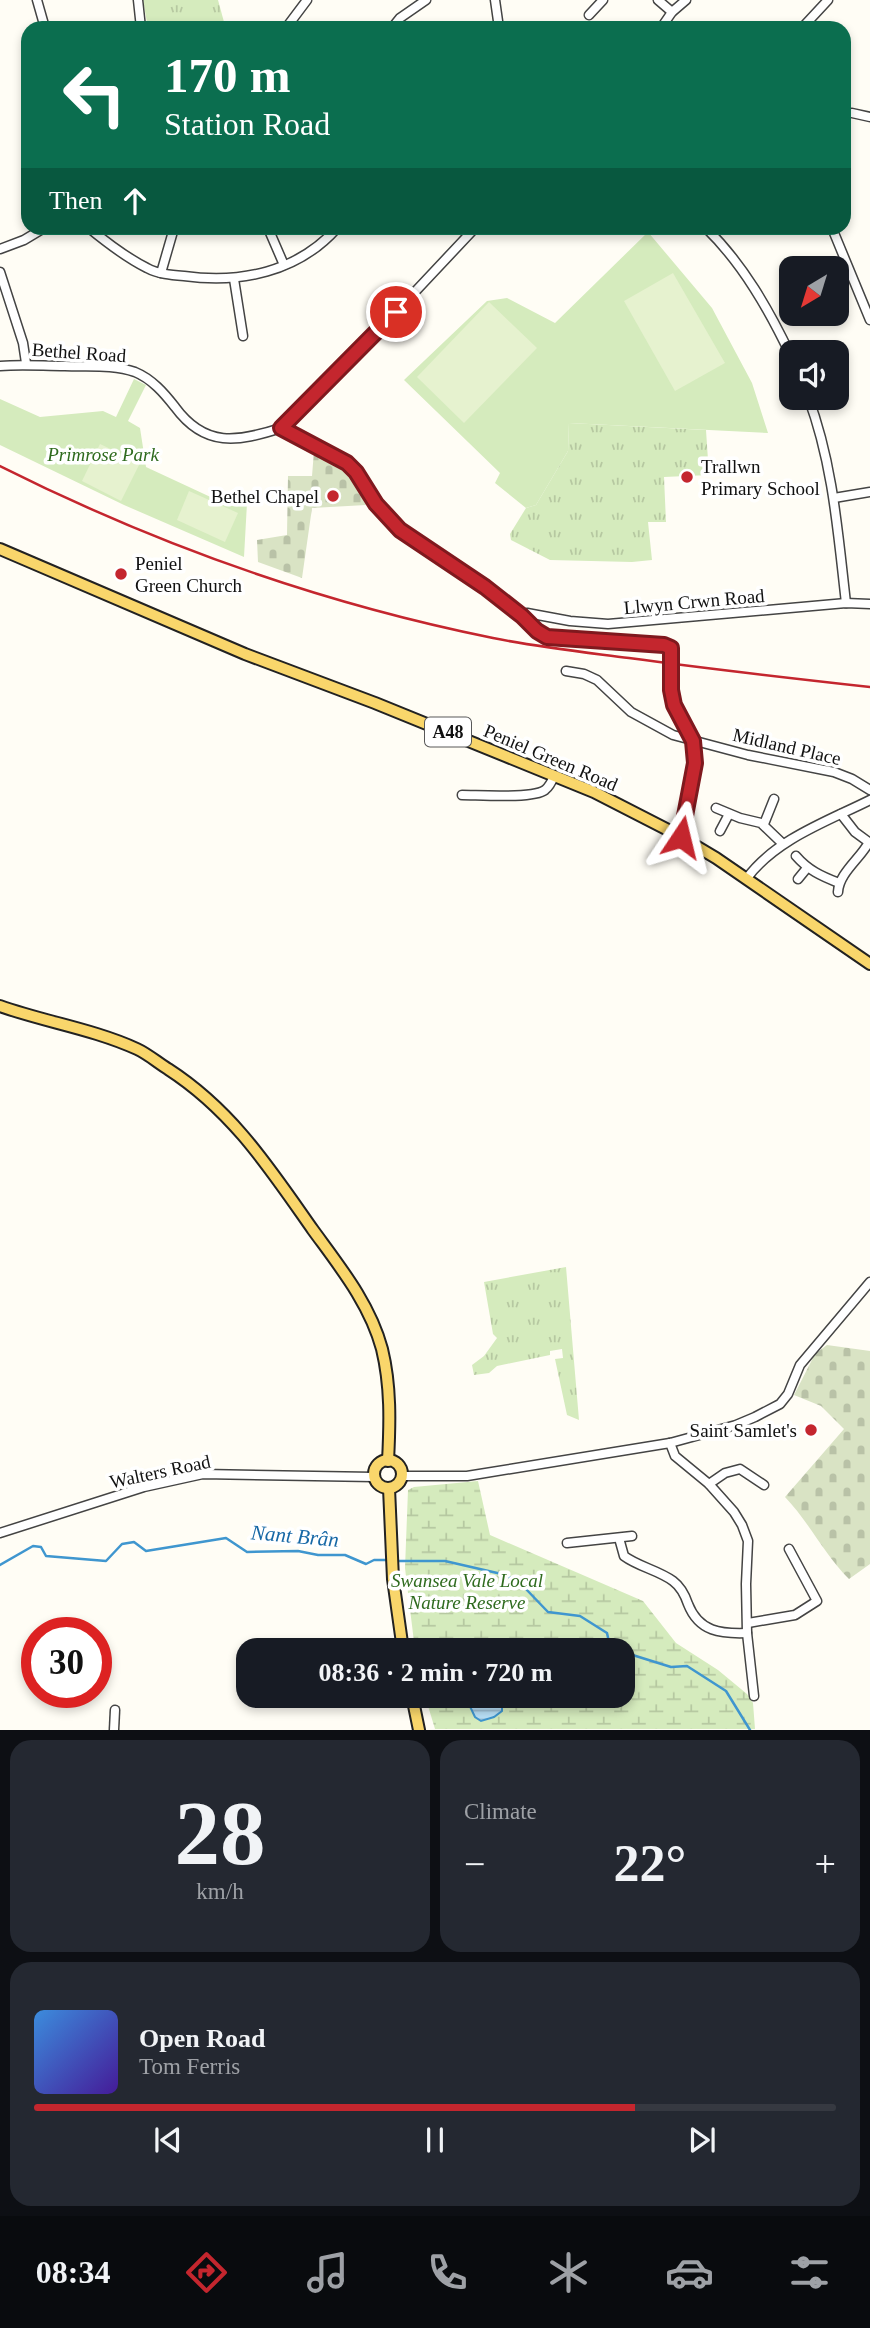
<!DOCTYPE html>
<meta charset="utf-8">
<style>
body{margin:0;font-family:"Times New Roman",serif;background:#242831;color:#f1f3f6;height:100vh;display:flex;flex-direction:column;font-size:26px;white-space:nowrap}
*{box-sizing:border-box;margin:0}
p{font-size:23px;color:#9ea1a6}
.icon{flex:none;width:38px;height:38px;fill:none;stroke:currentColor;stroke-width:2;stroke-linecap:round;stroke-linejoin:round}
.map{position:relative;height:1730px;overflow:hidden}
.side{display:flex;flex-direction:column;gap:10px;padding:10px;background:#0d0f14;flex:1}
.side>*{flex:none}
.hud{position:absolute;left:21px;top:21px;width:830px;height:214px;border-radius:21px;box-shadow:0 4px 10px #0003;background:#0b6e4f;color:#fff;overflow:hidden}
.needle{width:46px;rotate:218deg}
.tools{position:absolute;left:779px;top:256px;display:grid;gap:14px}
.tools a{display:grid;place-items:center;width:70px;height:70px;border-radius:14px;background:#171b24;box-shadow:0 4px 10px #0003;font-size:35px}
.speed{position:absolute;left:21px;top:1617px;display:flex;gap:14px;font-size:35px;font-weight:700;text-align:center}
.speed>*{display:grid;place-content:center;width:91px;height:91px;border-radius:50%;background:#171b24;box-shadow:0 4px 10px #0003;line-height:1}
.speed .limit{border:10px solid #d22;background:#fff;color:#111}
.pin{position:absolute;display:grid;place-items:center;width:60px;height:60px;color:#fff;margin:-30px;border:4px solid #fff;border-radius:50%;box-shadow:0 2px 7px #0007}
.me{position:absolute;width:77px;margin:-38px;rotate:10deg;stroke-linejoin:round;filter:drop-shadow(0 0 5px #0008)}
.turn{display:flex;align-items:center;gap:24px;height:147px;padding:0 28px;font-size:32px}
.turn .icon{width:91px;height:91px;stroke-width:2.5}
.turn b{display:block;font-size:49px;line-height:60px}
.then{display:flex;align-items:center;height:66px;padding:0 28px;background:#0003;gap:14px;font-size:26px}
.big{font-size:52px;font-weight:700;line-height:1.1}
.side .widget{flex:1;display:flex;flex-direction:column;justify-content:center;gap:10px;min-width:0;padding:0 24px;border-radius:21px;background:#242831}
.side .dial{align-items:center;gap:0}
.dial b{font-size:91px;line-height:1}
.song{display:flex;align-items:center;gap:21px}
.cover{width:84px;height:84px;border-radius:10px;background:linear-gradient(135deg,hsl(210 70% 55%),hsl(260 70% 35%))}
.played{height:7px;border-radius:4px;background:linear-gradient(90deg,#c4262e 75%,#363941 75%)}
.keys{display:flex;justify-content:space-around;direction:ltr}
.heat{display:flex;justify-content:space-between;align-items:center;font-size:38px;direction:ltr}
.side .tiles{flex:1;display:grid;gap:10px;grid-template-columns:1fr 1fr}
.widget:last-child{grid-column:span 2}
.trip{position:absolute;left:236px;top:1638px;width:399px;height:70px;border-radius:21px;background:#171b24;box-shadow:0 4px 10px #0003;font-weight:700;line-height:70px;text-align:center}
.tabs{display:flex;height:112px;justify-content:space-around;align-items:center;background:#090b0e;color:#9ea1a6}
.tabs .icon{width:49px;height:49px}
.tabs .active{color:#c4262e}
.tabs b{font-size:32px;color:#f1f3f6}
.map>svg:first-child{display:block}
.grass{fill:url(#grass-tufts)}
.wetland{fill:url(#wetland-marsh)}
.cemetery{fill:url(#cemetery-stones)}
.park{fill:#d5ebbd}
.pitch{fill:#e6f2cf}
.water{fill:url(#water-rules);stroke:#3f96cf;stroke-width:2}
.lines{fill:none;stroke-linecap:round;stroke-linejoin:round}
.stream{stroke:#3f96cf;stroke-width:2.5}
.minor-casing{stroke:#444;stroke-width:11}
.major-casing{stroke:#222;stroke-width:14}
.minor{stroke:#fff;stroke-width:8}
.major{stroke:#f9d66b;stroke-width:10}
.rail{stroke:#c4262e;stroke-width:2.5}
.route-casing{stroke:#7f191e;stroke-width:18}
.route{stroke:#c4262e;stroke-width:12}
.poi-dot{fill:#c4262e;stroke:#fff;stroke-width:2.5}
.labels{text-anchor:middle;stroke-width:7;stroke-linejoin:round;paint-order:stroke}
.shield{fill:#fff;stroke:#585858;stroke-width:2}
.shield-label{font-size:18px;font-weight:bold;fill:#111}
.street-label{font-size:19px;fill:#111;stroke:#fff}
.park-label{font-size:19px;font-style:italic;fill:#2f6b1f;stroke:#fff}
.poi-label{font-size:19px;fill:#111;stroke:#fff;text-anchor:start}
.water-label{font-size:21px;font-style:italic;fill:#1768a6;stroke:#fff}
</style>
<div class="map">
<svg width="870" height="1730" viewBox="0 0 870 1730">
<defs>
<pattern id="grass-tufts" width="24" height="20" patternUnits="userSpaceOnUse" patternTransform="scale(1.75)"><rect width="24" height="20" fill="#d5ebbd"/><path d="M3 7l-1-3M5 7V3M7 7l1-3M15 17l-1-3M17 17v-4M19 17l1-3" fill="none" stroke="#b6c8a1"/></pattern>
<pattern id="wetland-marsh" width="20" height="14" patternUnits="userSpaceOnUse" patternTransform="scale(1.75)"><rect width="20" height="14" fill="#d5ebbd"/><path d="M1 5h8M5 5V1M11 12h8M15 12V8" fill="none" stroke="#b6c8a1"/></pattern>
<pattern id="cemetery-stones" width="16" height="16" patternUnits="userSpaceOnUse" patternTransform="scale(1.75)"><rect width="16" height="16" fill="#d9e3c4"/><path d="M2 7V4a2 2 0 0 1 4 0v3zM10 15v-3a2 2 0 0 1 4 0v3z" fill="#b9c2a7"/></pattern>
<pattern id="water-rules" width="6" height="5" patternUnits="userSpaceOnUse" patternTransform="scale(1.75)"><rect width="6" height="5" fill="#b9e0f7"/><path d="M0 2.5h6" fill="none" stroke="#9ebfd3"/></pattern>
</defs>
<rect width="100%" height="100%" fill="#fffdf5"/>
<g class="grass">
<polygon points="143,0 218,0 224,22 218,28 148,28"/>
<polygon points="569,423 706,430 709,475 664,477 666,522 648,522 652,560 632,562 550,560 511,540 510,534 526,508 536,505 568,451"/>
<polygon points="566,1267 579,1420 567,1415 555,1359 563,1358 562,1349 550,1351 550,1355 497,1366 489,1373 474,1375 472,1365 484,1356 497,1338 493,1334 484,1282"/>
</g>
<polygon class="wetland" points="478,1481 490,1535 643,1601 676,1643 718,1670 747,1694 753,1703 755,1729 435,1729 425,1696 623,1696 623,1650 415,1650 405,1568 408,1490 414,1487"/>
<g class="cemetery">
<path d="M314,451C345,467 352,474 366,505L312,508L302,578L258,562L257,540L287,535L288,476H312Z"/>
<path d="M827,1345L870,1351V1564L849,1579C824,1554 809,1522 785,1497L844,1429L821,1406L794,1395L815,1354Z"/>
</g>
<g class="park">
<polygon points="648,232 712,308 752,383 768,433 569,423 568,451 536,505 526,508 495,483 500,473 404,380 487,301 507,298 555,323"/>
<polygon points="134,379 146,385 128,421 140,428 146,467 217,500 247,503 244,557 124,505 0,445 0,399 40,417 103,411 116,417"/>
</g>
<g class="pitch">
<polygon points="673,273 725,363 675,391 624,301"/>
<polygon points="489,302 537,348 464,423 417,377"/>
<polygon points="100,444 140,463 121,501 82,481"/>
<polygon points="189,491 238,513 225,542 177,520"/>
</g>
<polygon class="water" points="465,1696 502,1696 502,1711 494,1717 481,1721 475,1717"/>
<g class="lines">
<g class="stream">
<polyline points="397,1561 445,1561 506,1575 524,1587 548,1612 580,1616 607,1633 609,1642 620,1650"/>
<polyline points="0,1565 33,1546 41,1547 46,1556 106,1561 122,1544 134,1542 146,1551 226,1538 247,1552 298,1551 318,1555 345,1555 366,1564 374,1560 390,1560"/>
<polyline points="623,1652 671,1667 687,1666 726,1691 750,1730"/>
</g>
<g class="minor-casing">
<g id="minor">
<polyline points="37,0 45,28"/>
<polyline points="138,0 141,28"/>
<polyline points="495,0 499,28"/>
<polyline points="658,0 672,12"/>
<polyline points="589,15 603,0"/>
<polyline points="286,28 307,0"/>
<polyline points="392,28 400,18 426,0"/>
<polyline points="661,28 672,12 686,0"/>
<polyline points="802,28 828,0"/>
<polyline points="852,113 870,117"/>
<path d="M89,228C106,242 127,258 147,268C158,274 171,275 184,276C240,284 298,272 337,228"/>
<polyline points="268,228 284,265"/>
<path d="M706,228C743,264 769,310 791,356"/>
<polyline points="832,228 870,320"/>
<polyline points="0,249 24,240 44,228"/>
<polyline points="0,272 23,343 26,363"/>
<polyline points="161,273 174,228"/>
<polyline points="234,279 243,336"/>
<path d="M0,366C22,364 43,366 65,366C88,367 113,364 135,372C152,379 164,393 175,407C205,448 238,442 281,428L347,463L356,472L376,504L400,530L485,587L522,616L537,631L547,637L664,645L671,648V689L674,705L693,741L695,763L681,837"/>
<path d="M808,397C833,463 838,534 846,603"/>
<polyline points="281,428 396,312 475,228"/>
<polyline points="834,498 870,492"/>
<polyline points="522,616 527,613 570,621 608,624 846,603 870,604"/>
<polyline points="566,671 584,674 597,680 631,712 673,735 748,755 834,772 852,779 870,790"/>
<path d="M462,795C479,795 533,799 545,790C550,786 552,781 554,776"/>
<polyline points="716,808 740,818 761,823 783,844"/>
<polyline points="841,814 855,832 870,843"/>
<polyline points="764,824 774,799"/>
<polyline points="720,831 729,814"/>
<path d="M796,856C808,870 821,876 839,883"/>
<path d="M747,878C776,839 828,821 870,800"/>
<polyline points="798,879 807,868"/>
<path d="M838,892C839,873 860,859 869,842"/>
<polyline points="670,1443 675,1456 709,1484 734,1512 742,1525 748,1541 746,1584 747,1633 754,1696"/>
<polyline points="401,1476 467,1476 670,1443 736,1425 755,1417 780,1404 788,1394 800,1365 870,1282"/>
<polyline points="709,1484 725,1473 740,1469 764,1485"/>
<polyline points="0,1533 144,1487 203,1474 374,1477"/>
<path d="M619,1538L624,1556C639,1567 658,1570 673,1581C681,1587 685,1595 688,1604C699,1632 721,1634 747,1633"/>
<polyline points="567,1543 632,1536"/>
<polyline points="748,1623 795,1615 817,1601 789,1549"/>
<polyline points="114,1730 115,1710"/>
</g>
</g>
<g class="major-casing">
<g id="major">
<polyline points="0,549 245,654 375,703 594,792 674,833 716,858 870,964"/>
<path d="M0,1006C45,1022 93,1029 137,1049C148,1054 158,1063 168,1069C233,1111 270,1169 313,1230C340,1267 370,1304 382,1349C391,1386 390,1423 388,1461"/>
<circle cx="388" cy="1474" r="14"/>
<polyline points="389,1488 393,1579 403,1650"/>
<polyline points="412,1696 419,1730"/>
</g>
</g>
<use href="#minor" class="minor"/>
<use href="#major" class="major"/>
<path class="rail" d="M0,466C157,545 320,603 493,638C537,647 583,652 629,658C709,669 789,678 870,687"/>
</g>
<g class="lines">
<g class="route-casing">
<polyline id="route" points="396,312 281,428 347,463 356,472 376,504 400,530 485,587 522,616 537,631 547,637 664,645 671,648 671,690 674,705 693,741 695,763 681,837"/>
</g>
<use href="#route" class="route"/>
</g>
<g class="poi-dot">
<circle cx="687" cy="477" r="7"/>
<circle cx="333" cy="496" r="7"/>
<circle cx="121" cy="574" r="7"/>
<circle cx="811" cy="1430" r="7"/>
</g>
<g class="labels">
<rect class="shield" x="425" y="717.5" width="46" height="29" rx="5"/>
<g class="shield-label">
<text x="448" y="738">A48</text>
</g>
<g class="street-label">
<text transform="translate(79 352) rotate(4)" y="7">Bethel Road</text>
<text transform="translate(694 601) rotate(-5)" y="7">Llwyn Crwn Road</text>
<text transform="translate(787 746) rotate(13)" y="7">Midland Place</text>
<text transform="translate(551 757) rotate(23)" y="7">Peniel Green Road</text>
<text transform="translate(160 1471) rotate(-12)" y="7">Walters Road</text>
</g>
<g class="park-label">
<text x="103" y="461">Primrose Park</text>
<text x="467" y="1587">Swansea Vale Local<tspan x="467" dy="22">Nature Reserve</tspan></text>
</g>
<g class="poi-label">
<text x="701" y="473">Trallwn<tspan x="701" dy="22">Primary School</tspan></text>
<text x="319" y="503" text-anchor="end">Bethel Chapel</text>
<text x="135" y="570">Peniel<tspan x="135" dy="22">Green Church</tspan></text>
<text x="797" y="1437" text-anchor="end">Saint Samlet's</text>
</g>
<g class="water-label">
<text transform="translate(295 1536) rotate(5)" y="7">Nant Brân</text>
</g>
</g>
</svg>
<div class="tools">
<a><svg class="needle" viewBox="-14 -14 28 28"><path d="M0-13l5 13h-10z" fill="#e53935"/><path d="M0 13l5-13h-10z" fill="#9ea1a6"/></svg></a>
<a><svg class="icon" aria-label="sound" viewBox="0 0 24 24"><path d="M4 9h4l5-4v14l-5-4H4zM17 9q2 3 0 6"/></svg></a>
</div>
<div class="speed"><div class="limit">30</div></div>
<div class="pin" style="left:396px;top:312px;background:#d93025"><svg class="icon" aria-label="arrive" viewBox="0 0 24 24"><path d="M6 21V4h12l-3 4 3 4H6"/></svg></div>
<svg class="me" style="left:681px;top:837px" viewBox="-20 -20 40 40"><path d="M0-17L14 15 0 8-14 15z" fill="#c4262e" stroke="#fff" stroke-width="4"/></svg>
<div class="trip">08:36 · 2 min · 720 m</div>
<div class="hud">
<div class="turn"><svg class="icon" aria-label="left" viewBox="0 0 24 24"><path d="M17 20v-9H6M10 6l-5 5 5 5"/></svg><div><b>170 m</b>Station Road</div></div>
<div class="then">Then<svg class="icon" aria-label="ahead" viewBox="0 0 24 24"><path d="M12 20V5M6 11l6-6 6 6"/></svg></div>
</div>
</div>
<section class="side">
<div class="tiles">
<div class="widget dial"><b>28</b><p>km/h</p></div>
<div class="widget"><p>Climate</p>
<div class="heat"><a>−</a><b class="big">22°</b><a>+</a></div>
</div>
<div class="widget">
<div class="song"><i class="cover"></i><div><b>Open Road</b><p>Tom Ferris</p></div></div>
<div class="played"></div>
<div class="keys"><svg class="icon" aria-label="previous" viewBox="0 0 24 24"><path d="M18 5L8 12l10 7zM5 5v14"/></svg><svg class="icon" aria-label="pause" viewBox="0 0 24 24"><path d="M8 5v14M16 5v14"/></svg><svg class="icon" aria-label="next" viewBox="0 0 24 24"><path d="M6 5l10 7-10 7zM19 5v14"/></svg></div>
</div>
</div>
</section>
<nav class="tabs">
<b>08:34</b>
<svg class="icon active" aria-label="directions" viewBox="0 0 24 24"><path d="M12 3l9 9-9 9-9-9zM9 14v-3h6M13 9l2 2-2 2"/></svg>
<svg class="icon" aria-label="music" viewBox="0 0 24 24"><path d="M9 18V5l10-2v13"/><circle cx="6" cy="18" r="3"/><circle cx="16" cy="16" r="3"/></svg>
<svg class="icon" aria-label="phone" viewBox="0 0 24 24"><path d="M5 4h4l2 5-3 2q2 4 5 5l2-3 5 2v4C11 20 4 13 5 4z"/></svg>
<svg class="icon" aria-label="climate" viewBox="0 0 24 24"><path d="M12 3v18M4 7l16 10M4 17L20 7"/></svg>
<svg class="icon" aria-label="car" viewBox="0 0 24 24"><path d="M5 17H2v-5l4-1 3-4h7l3 4 3 1v5h-3M9 17h6M6 11h13"/><circle cx="7" cy="17" r="2"/><circle cx="17" cy="17" r="2"/></svg>
<svg class="icon" aria-label="filters" viewBox="0 0 24 24"><path d="M4 7h16M4 17h16"/><circle cx="9" cy="7" r="2"/><circle cx="15" cy="17" r="2"/></svg>
</nav>
